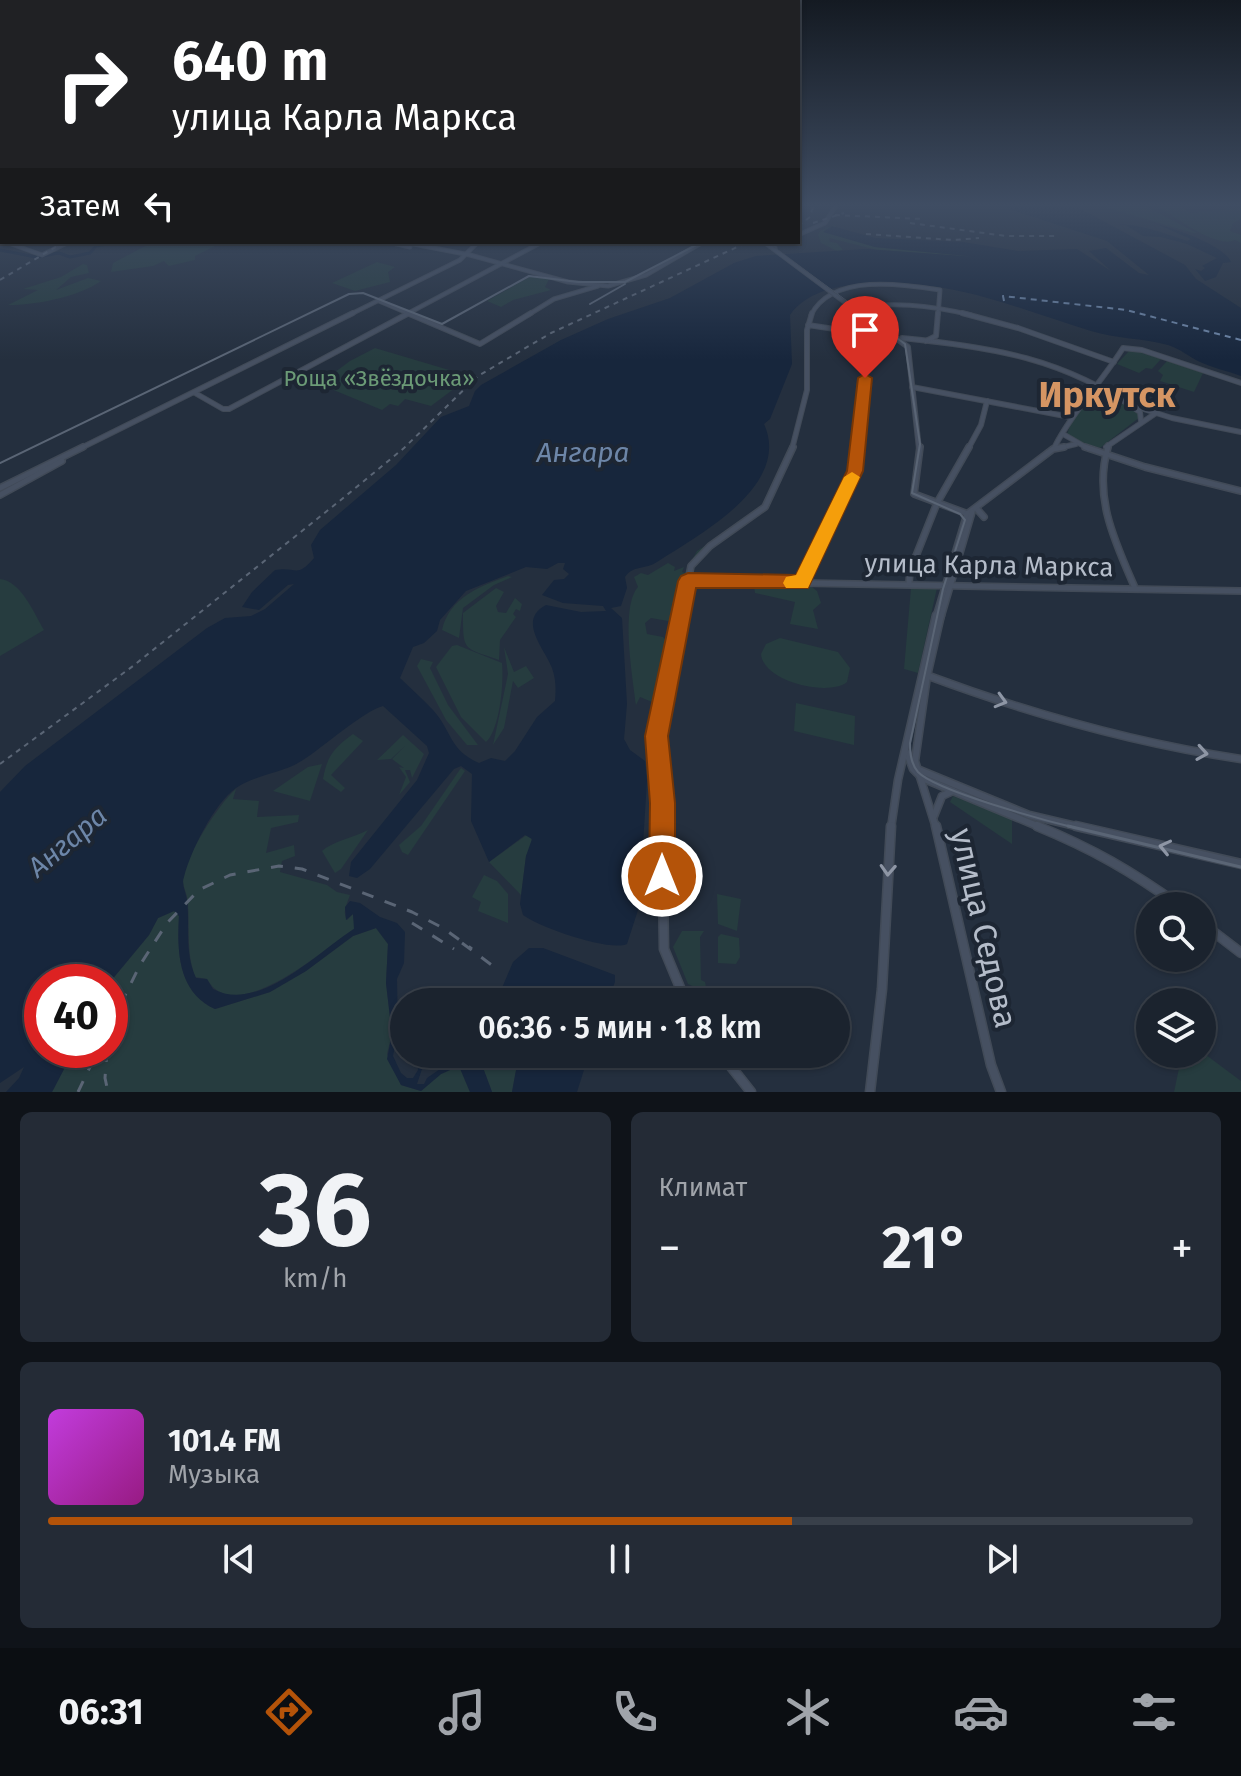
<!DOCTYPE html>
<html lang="ru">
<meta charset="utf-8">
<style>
body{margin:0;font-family:"Fira Sans",sans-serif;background:#242b36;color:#f1f3f6;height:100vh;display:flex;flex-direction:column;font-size:30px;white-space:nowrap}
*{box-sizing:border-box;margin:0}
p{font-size:26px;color:#a0a4aa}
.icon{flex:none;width:44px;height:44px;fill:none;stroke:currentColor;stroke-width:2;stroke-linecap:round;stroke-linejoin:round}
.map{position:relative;height:1092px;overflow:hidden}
.sheet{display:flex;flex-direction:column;gap:20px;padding:20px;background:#0f1319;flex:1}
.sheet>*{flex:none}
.hud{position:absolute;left:0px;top:0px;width:800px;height:244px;box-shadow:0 2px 6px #0004,0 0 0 2px #39404a;background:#202124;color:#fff;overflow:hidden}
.buttons{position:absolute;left:1136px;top:892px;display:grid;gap:16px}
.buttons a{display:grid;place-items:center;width:80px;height:80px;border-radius:50%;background:#1b232e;box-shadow:0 2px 6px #0004,0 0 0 2px #39404a;font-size:40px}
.speed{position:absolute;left:24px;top:964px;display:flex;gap:16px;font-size:40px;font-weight:700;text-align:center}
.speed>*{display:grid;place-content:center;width:104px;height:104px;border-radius:50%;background:#1b232e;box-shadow:0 2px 6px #0004,0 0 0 2px #39404a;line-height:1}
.speed .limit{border:12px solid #d22;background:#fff;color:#111}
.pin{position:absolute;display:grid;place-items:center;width:68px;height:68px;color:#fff;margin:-82px -34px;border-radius:50% 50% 50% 0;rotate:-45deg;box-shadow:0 0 8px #0007}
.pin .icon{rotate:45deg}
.me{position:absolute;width:88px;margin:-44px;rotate:0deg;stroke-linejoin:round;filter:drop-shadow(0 0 6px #0008)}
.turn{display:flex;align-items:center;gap:28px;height:168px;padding:0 40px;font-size:36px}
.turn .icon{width:104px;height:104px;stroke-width:2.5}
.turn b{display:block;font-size:56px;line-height:68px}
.then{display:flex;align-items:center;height:76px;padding:0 40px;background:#0003;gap:16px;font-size:30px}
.big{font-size:60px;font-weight:600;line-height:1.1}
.sheet .widget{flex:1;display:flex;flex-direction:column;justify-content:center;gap:12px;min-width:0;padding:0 28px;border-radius:12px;background:#242b36}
.sheet .dial{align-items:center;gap:0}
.dial b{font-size:104px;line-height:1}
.song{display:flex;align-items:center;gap:24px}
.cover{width:96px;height:96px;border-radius:12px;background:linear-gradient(135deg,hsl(290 70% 55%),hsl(310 70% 35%))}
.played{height:8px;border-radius:4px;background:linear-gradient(90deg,#b45309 65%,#39404a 65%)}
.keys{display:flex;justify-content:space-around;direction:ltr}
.heat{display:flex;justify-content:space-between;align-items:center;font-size:44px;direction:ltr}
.sheet .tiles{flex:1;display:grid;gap:20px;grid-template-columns:1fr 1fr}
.widget:last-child{grid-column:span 2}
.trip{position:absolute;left:390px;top:988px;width:460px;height:80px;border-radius:40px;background:#1b232e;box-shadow:0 2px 6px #0004,0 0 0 2px #39404a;font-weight:600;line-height:80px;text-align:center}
.tabs{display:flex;height:128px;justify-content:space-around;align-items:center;background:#0b0e12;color:#a0a4aa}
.tabs .icon{width:56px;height:56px}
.tabs .on{color:#b45309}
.tabs b{font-size:36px;color:#f1f3f6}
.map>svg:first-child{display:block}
.green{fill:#263c3f}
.water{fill:#17263c;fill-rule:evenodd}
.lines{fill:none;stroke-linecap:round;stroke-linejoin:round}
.river{stroke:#17263c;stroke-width:3}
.ferry{stroke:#6d86a8;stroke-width:2;stroke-dasharray:6 5;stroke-linecap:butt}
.secondary-far4-casing{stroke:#414a57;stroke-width:5}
.secondary-far3-casing{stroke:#414a57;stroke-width:6}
.secondary-far2-casing{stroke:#414a57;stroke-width:8}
.secondary-far1-casing{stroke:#414a57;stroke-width:9}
.secondary-casing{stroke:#414a57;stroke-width:11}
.secondary-far4{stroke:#465061;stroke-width:3}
.secondary-far3{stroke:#465061;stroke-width:4}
.secondary-far2{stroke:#465061;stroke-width:5}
.secondary-far1{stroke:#465061;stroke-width:6}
.secondary{stroke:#465061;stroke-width:8}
.tram-far1{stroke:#5a6575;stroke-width:2}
.tram{stroke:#5a6575;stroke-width:3}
.rail-far1{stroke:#5a6575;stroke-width:2;stroke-dasharray:5 5;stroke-linecap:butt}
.rail{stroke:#5a6575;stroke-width:3;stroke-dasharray:12 12;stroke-linecap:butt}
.secondary-bridge-casing{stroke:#414a57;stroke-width:5;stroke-linecap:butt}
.secondary-bridge{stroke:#465061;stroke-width:3}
.oneway{stroke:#8e96a5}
.route{fill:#b45309;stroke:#753606;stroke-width:2}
.slow{fill:#f59e0b}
.labels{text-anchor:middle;stroke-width:8;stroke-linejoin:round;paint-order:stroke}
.far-park-label{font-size:22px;fill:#6b9a76;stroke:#1d2633}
.street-label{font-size:26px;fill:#b4bcc9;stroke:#1d2633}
.water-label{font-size:28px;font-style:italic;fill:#6d86a8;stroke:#1d2633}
.near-street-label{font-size:32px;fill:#b4bcc9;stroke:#1d2633}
.far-town-label{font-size:36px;font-weight:bold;fill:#d59563;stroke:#1d2633}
</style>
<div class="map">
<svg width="1241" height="1092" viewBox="0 0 1241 1092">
<rect width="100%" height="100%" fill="#242f3e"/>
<g class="green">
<polygon points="1105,207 1147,207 1197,233 1193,233"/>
<path d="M1157,207H1182L1191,213L1241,208V219L1233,223L1230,231L1241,235V243L1235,240C1217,249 1179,219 1157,207Z"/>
<polygon points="834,225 836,227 824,230 875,247 977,257 877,250 829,238 830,242 837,243 843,250 837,251 821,243 818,235 820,231"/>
<polygon points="153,242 215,242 215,246 195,256 195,260 169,266 164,261 153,266 111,272 113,263"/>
<polygon points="377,262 395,267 388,272 390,282 355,291 332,283"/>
<path d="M83,264L87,265L89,273L71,277L56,290L88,278L101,281C78,297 36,305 8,305L38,290L23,289L61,277Z"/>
<polygon points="531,276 549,279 545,287 551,290 513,300 501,307 487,301"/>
<polygon points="375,348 466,375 455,388 431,406 405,399 398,406 390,404 382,410 319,384 350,361"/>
<polygon points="1129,351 1133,350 1161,359 1152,369 1146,368 1139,373 1117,364"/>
<polygon points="1167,361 1203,373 1194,392 1160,381 1163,375 1158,371"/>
<path d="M1092,397C1108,398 1133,402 1140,417L1100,448L1071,439L1067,434L1073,418Z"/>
<path d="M717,538L694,558L686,574L677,617L668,621L651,618L645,623L647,634L663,637L671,647L657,704L640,697L636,705C633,678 620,607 638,587L634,577L641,573L648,575L668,563L675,567L674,571L684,567L682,572L685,573L697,551Z"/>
<path d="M508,576L512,577L494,585L463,608L459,638L442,630C449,598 480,586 508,576Z"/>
<path d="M0,579C21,581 34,613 44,630L0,656Z"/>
<polygon points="754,586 812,587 817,591 821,603 813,610 818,629 790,624 795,602 755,593"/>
<path d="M496,588L504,592L496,606L498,612L506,613L515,598L522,604L520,611L516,609L513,614L516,617L500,640L499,660C463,647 463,652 463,613Z"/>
<polygon points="911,588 937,588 918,673 904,669"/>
<path d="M780,638L838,652L850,668L847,682C829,697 763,682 761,654L766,644Z"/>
<path d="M457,645L502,663C504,682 500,729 486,742L461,717L436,667L452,646Z"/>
<polygon points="504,647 514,672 526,666 534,678 518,688 513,681 504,728 493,745 508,674"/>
<polygon points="421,659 433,662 430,668 448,705 478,745 467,745 446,720 417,666"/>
<polygon points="796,703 855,716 854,745 794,731"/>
<path d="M353,734L363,741L331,775L345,788L341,792L323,779C327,756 334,748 353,734Z"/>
<polygon points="403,735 424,754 412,778 410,770 405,770 410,782 399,795 406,777 399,767 404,768 392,759 405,746 391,759 377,760"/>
<polygon points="322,764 310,801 273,791 308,767"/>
<polygon points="461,768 465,771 408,855 402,852 399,845 421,826"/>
<path d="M236,789L233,799L259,801L257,817L299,815L298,822L271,828L266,853L294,845L295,856L282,861L280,872L327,885L337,892L350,895C347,904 342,912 347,920L353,914L355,928C328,946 235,1030 207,979L195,977C185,947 191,925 187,897C186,891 182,885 183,879C185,857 219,803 236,789Z"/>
<polygon points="953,796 1012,819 1012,844 950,802"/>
<path d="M368,830L341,869L335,873L322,851C333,841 353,838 368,830Z"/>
<polygon points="528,834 533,842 526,856 521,895 489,862"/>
<polygon points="484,875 497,881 508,894 508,923 478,911 481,902 472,897"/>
<polygon points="717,894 741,899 737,931 718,924"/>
<path d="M174,911L179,916C177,952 178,992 215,1009L270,992L306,971L353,936L376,928L388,944L386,983L392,1034L387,1054L401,1085L421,1091L441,1074L459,1066L470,1092H52L74,1050H110V982L149,935L158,918Z"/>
<polygon points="682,931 704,931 700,937 701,980 705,982 706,987 701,990 688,984 673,947"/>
<polygon points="721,934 739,938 740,957 736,964 718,963 718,937"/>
<polygon points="1202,1052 1241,1081 1241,1092 1174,1092 1182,1054"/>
<polygon points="482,1054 519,1054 512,1092 492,1092 482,1065"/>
</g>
<g class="water">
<path d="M1003,207H1077L1185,265L1196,279L1241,308V376C1228,371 1213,368 1200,362C1189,357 1181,349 1168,345C1143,338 1116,339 1091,331C1010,306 949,277 860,284C835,286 805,293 790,315L792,364L770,419L764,424C792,485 699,535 657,562C645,570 633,565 625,577L627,588L621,606L611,608L622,618L627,704L624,739L630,750L645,761L647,781L639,907L627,944C609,952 539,927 523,915L520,904L526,856L532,839L525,835L489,862L471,821L472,774L461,766L454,769L370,869L357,878L349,876L351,862L417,780L429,753L427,746L383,706C365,710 322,748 303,760C282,774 256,774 236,788C214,804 191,850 184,877C181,884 186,892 187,900C190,927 184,952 196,978L207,979L213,989C259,1014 319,951 354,929L353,914L346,920L345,907L350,901L360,903L380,917L397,923L405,932L404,963L397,979L398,1031L393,1056L401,1073L407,1078H413L418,1070L417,1054H427L417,1084H424L427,1078L462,1054H482V1065L492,1092H470L459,1066L441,1074L421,1091L401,1085L387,1059L392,1034L386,983L388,944L376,928L353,936L306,971L270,992L215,1009C178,992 177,952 179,916L174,911L158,918L149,935L110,982H42V1050H74L52,1092H6L19,1078L24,1067L0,1083V792L25,766L207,628L225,618L251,616L265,609L294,584L288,585L259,610L242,607L252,592L275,570C297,566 296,579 314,558L311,545L320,530L396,465L441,417L469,406L475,391L481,385L561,340L608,319L670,298L734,263L756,256L866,249L977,257L875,247L823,232L832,226L875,238L963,242L1018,251L1077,249L1111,271L1089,251L1106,248L1139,273L1149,275L1107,241ZM558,563H565L563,569L569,574L564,579L554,580L542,595L563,603L603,606L606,611L581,612L546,605C517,620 544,648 552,668C556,679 556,689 555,701L537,717L515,751L505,761L491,758L479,763C449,750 452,731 433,710C423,699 411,689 400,678L413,647L424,643L437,631L440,620L466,591L526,567L547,569Z"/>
<path d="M1125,216C1153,221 1223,242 1231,262L1223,263L1216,277L1205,281L1195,269L1201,271L1205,268L1202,266L1217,258L1187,244L1161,237L1143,236L1126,225L1116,224C1139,224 1164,233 1187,241L1191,239L1152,222Z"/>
<polygon points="529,948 543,948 615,975 615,982 607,1002 527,1002 524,999 520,1002 496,1002 513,962"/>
<polygon points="519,1054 589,1054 577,1092 512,1092"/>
</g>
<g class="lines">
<polyline class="river" points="0,250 36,257 59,253 70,257 90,253 96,246 120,242"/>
<polyline class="ferry" points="1004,301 1003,296 1126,310 1241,340"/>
<g class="secondary-far4-casing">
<g id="secondary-far4">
<polyline points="798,235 825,223 835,207"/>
<polyline points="6,242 42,255 69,242"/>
<polyline points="388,242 410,247"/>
<polyline points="403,242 470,255 568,282 608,286 646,275 703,242"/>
<polyline points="767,242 775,248"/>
<polyline points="379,301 412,315"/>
<polyline points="857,309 865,315"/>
<polyline points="349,315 460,260 478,242"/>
<polyline points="405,315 542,242"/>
<polyline points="528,315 554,299 598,286"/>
<path d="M811,315C832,273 903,284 940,290L938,315"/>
<path d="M853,315L848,309C891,301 929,305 971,315"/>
</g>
</g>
<g class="secondary-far3-casing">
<g id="secondary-far3">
<polyline points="407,313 480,344 531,313"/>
<polyline points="851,313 865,330 865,380 857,449"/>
<polyline points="862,313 908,347 919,449"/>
<polyline points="962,313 1018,328 1114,362"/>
<polyline points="808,325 894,338"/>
<path d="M902,338C992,347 1064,358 1140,412L1141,421"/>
<polyline points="926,341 936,336 938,313"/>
<polyline points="912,387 1070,417"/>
<polyline points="195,393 223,409 229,409 409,313"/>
<polyline points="1092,395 1121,401"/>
<polyline points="1134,406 1172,418 1241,432"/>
<polyline points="1063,434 1089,449"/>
<polyline points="1106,447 1156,413"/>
<path d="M1054,448C1073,411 1101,383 1123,348L1142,350L1241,383"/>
<polyline points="79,449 353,313"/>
<polyline points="792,449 807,390 807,330 812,313"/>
<polyline points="968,449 981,425 987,401"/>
<polyline points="1055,449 1076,444"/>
<polyline points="1107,449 1108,445"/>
</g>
</g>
<g class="secondary-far2-casing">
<g id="secondary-far2">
<polyline points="920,447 914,494 968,514"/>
<polyline points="1085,447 1145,467 1241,491"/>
<path d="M1108,447C1093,497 1115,542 1135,588"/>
<polyline points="0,488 83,447"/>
<polyline points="0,495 62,461"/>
<polyline points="976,508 984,517"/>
<polyline points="688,581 1241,591"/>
<polyline points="802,583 855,471 858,447"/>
<polyline points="909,583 910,571 937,503 969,447"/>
<polyline points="681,617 691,566 710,546 765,507 793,447"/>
<polyline points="936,617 967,514 1053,449 1064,447"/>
<polyline points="941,617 972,512"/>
</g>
</g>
<g class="secondary-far1-casing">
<g id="secondary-far1">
<path d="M926,675C1028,713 1134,743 1241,759"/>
<polyline points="907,753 913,769 922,778 1042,828"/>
<polyline points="917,769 1029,815 1084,828"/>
<polyline points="934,816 942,796 953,791"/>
<polyline points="662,828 657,736 681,615"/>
<polyline points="891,828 898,780 936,615"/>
<polyline points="936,828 915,761 927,676 941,615"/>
</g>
</g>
<g class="secondary-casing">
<g id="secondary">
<polyline points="662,826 664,949 686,1002"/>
<polyline points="936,826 991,1065 1001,1092"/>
<path d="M1037,826C1093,849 1131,871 1180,906"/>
<polyline points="1076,826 1241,864"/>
<polyline points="1202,923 1241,953"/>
<polyline points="721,1054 751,1092"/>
<polyline points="870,1092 882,989 891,826"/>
</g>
</g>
<use href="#secondary-far4" class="secondary-far4"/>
<use href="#secondary-far3" class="secondary-far3"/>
<use href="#secondary-far2" class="secondary-far2"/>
<use href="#secondary-far1" class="secondary-far1"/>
<use href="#secondary" class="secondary"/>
<g class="tram-far1">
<path d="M765,242L905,344L920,444L912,493L960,514L965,520L943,589L910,743C910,754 911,764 918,772C936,791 1047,821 1076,828"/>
<polyline points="590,304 625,284"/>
<polyline points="0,463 349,294 363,293 442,324 529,276 578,282 625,282 702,242"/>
</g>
<polyline class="tram" points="1068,826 1241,867"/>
<g class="rail-far1">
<polyline points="835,215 923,219"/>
<polyline points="813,223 844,213"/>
<polyline points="910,223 1006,236 1058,236"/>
<polyline points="798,226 810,217 813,207"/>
<polyline points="866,234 953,240 979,238"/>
<polyline points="0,280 64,242"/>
<polyline points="0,764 133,666 342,499 404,448 478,376 551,333 748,242"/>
</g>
<g class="rail">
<polyline points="412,923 454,949"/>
<polyline points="462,943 493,966"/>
<polyline points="110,1026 140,965 167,923 199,890 230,875 279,866 302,869 412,912 443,928 472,949"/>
<polyline points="107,1050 105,1078 108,1092"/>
<polyline points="78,1092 98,1050"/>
</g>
<g class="secondary-bridge-casing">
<polyline id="secondary-bridge" points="764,242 855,310"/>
</g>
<use href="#secondary-bridge" class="secondary-bridge"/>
</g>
<defs><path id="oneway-chevron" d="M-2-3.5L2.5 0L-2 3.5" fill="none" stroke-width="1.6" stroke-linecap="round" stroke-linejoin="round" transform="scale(2)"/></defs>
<g class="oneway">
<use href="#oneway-chevron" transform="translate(1001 701) rotate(16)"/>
<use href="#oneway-chevron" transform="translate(1202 753) rotate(9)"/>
<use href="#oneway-chevron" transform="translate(1165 847) rotate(-167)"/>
<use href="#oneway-chevron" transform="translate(888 870) rotate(93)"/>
</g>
<linearGradient id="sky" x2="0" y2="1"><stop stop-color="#141a22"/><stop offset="0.57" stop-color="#3f4d63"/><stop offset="1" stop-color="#3f4d63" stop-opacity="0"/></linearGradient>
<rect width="1241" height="360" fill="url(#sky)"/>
<polygon class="route" points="865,374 872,378 863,471 808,588 696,588 668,736 675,803 675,876 672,885 662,889 653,885 649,876 650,803 645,736 678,581 681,576 688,573 796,575 847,471 858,378"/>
<polygon class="slow" points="852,472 860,477 808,588 786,588 783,583 786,577 796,575 844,477"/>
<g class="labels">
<g class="far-park-label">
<text x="379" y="386">Роща «Звёздочка»</text>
</g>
<g class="street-label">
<text transform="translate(989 565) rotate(1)" y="9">улица Карла Маркса</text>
</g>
<g class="water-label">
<text x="583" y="462">Ангара</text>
<text transform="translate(67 841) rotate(-40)" y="10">Ангара</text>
</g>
<g class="near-street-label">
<text transform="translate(984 928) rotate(77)" y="11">улица Седова</text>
</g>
<g class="far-town-label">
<text x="1107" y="407">Иркутск</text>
</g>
</g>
</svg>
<div class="buttons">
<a><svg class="icon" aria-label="search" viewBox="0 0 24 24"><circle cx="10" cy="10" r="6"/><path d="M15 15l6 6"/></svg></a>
<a><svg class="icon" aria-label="layers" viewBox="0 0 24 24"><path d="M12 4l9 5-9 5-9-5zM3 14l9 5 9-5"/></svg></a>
</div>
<div class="speed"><div class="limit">40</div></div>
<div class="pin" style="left:865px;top:378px;background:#d93025"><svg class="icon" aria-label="arrive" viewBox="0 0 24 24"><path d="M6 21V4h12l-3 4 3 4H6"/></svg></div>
<svg class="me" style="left:662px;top:876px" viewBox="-20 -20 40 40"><circle r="17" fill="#b45309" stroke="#fff" stroke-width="3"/><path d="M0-11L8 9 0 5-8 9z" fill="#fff"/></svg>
<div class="trip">06:36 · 5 мин · 1.8 km</div>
<div class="hud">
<div class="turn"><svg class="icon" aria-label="right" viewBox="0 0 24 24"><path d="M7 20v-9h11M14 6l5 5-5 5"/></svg><div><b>640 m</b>улица Карла Маркса</div></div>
<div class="then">Затем<svg class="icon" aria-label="left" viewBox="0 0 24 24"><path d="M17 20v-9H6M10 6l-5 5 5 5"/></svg></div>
</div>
</div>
<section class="sheet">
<div class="tiles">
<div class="widget dial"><b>36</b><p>km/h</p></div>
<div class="widget"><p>Климат</p>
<div class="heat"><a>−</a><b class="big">21°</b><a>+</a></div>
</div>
<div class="widget">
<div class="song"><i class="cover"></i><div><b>101.4 FM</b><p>Музыка</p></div></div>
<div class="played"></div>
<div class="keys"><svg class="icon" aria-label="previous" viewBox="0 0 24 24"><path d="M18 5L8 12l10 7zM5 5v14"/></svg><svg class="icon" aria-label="pause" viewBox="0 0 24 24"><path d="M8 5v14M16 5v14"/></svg><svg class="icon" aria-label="next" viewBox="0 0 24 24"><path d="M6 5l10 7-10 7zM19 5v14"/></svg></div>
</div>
</div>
</section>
<nav class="tabs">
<b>06:31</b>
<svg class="icon on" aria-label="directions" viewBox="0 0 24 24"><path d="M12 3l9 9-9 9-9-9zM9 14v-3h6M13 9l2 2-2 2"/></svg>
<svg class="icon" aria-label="music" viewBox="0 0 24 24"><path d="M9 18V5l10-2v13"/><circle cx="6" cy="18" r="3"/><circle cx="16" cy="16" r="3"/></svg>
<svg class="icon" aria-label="phone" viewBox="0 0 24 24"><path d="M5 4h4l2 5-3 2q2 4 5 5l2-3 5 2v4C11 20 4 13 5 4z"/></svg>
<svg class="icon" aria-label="climate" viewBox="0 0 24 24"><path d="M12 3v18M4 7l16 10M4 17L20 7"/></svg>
<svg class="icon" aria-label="car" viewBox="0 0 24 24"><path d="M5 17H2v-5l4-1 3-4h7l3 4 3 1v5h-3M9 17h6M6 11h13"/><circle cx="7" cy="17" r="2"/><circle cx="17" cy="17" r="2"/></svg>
<svg class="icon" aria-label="filters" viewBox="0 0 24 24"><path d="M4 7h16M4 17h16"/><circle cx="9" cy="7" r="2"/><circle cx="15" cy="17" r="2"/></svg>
</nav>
